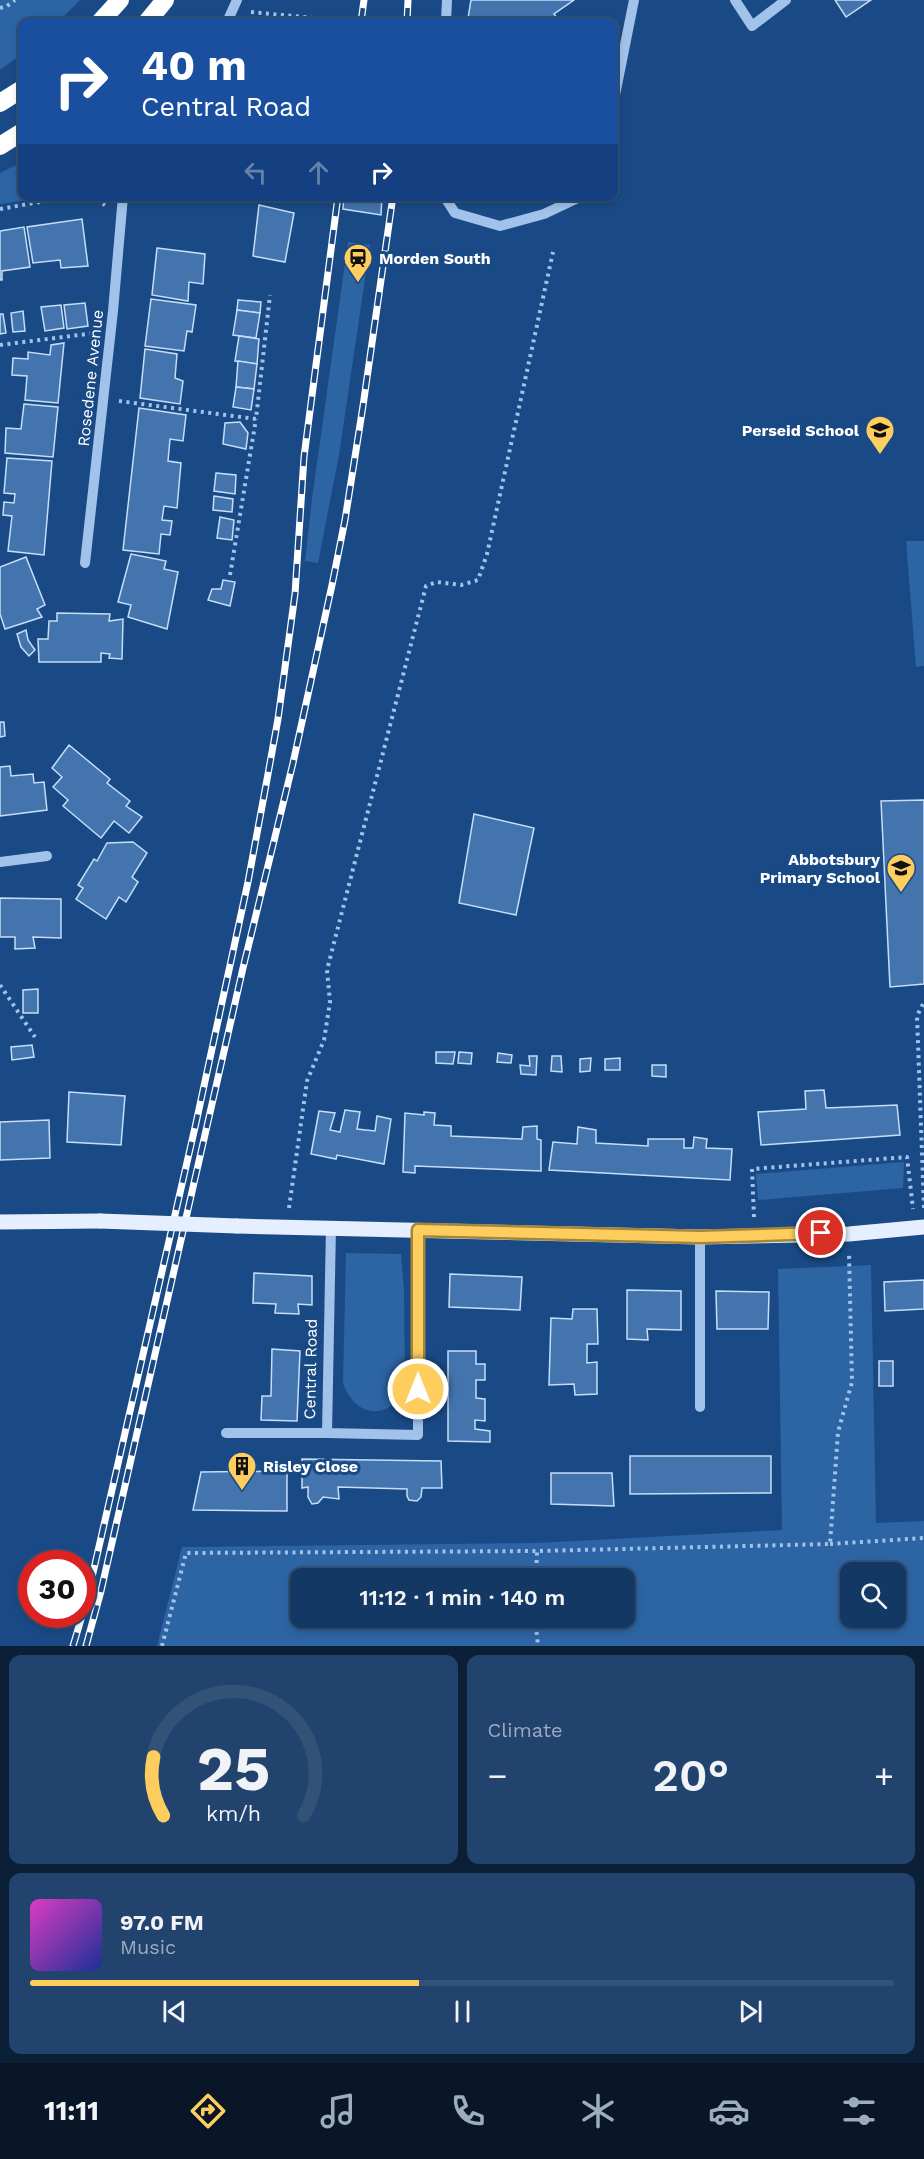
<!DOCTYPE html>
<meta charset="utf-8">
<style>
body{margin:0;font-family:"Work Sans",sans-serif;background:#21436d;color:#f1f3f6;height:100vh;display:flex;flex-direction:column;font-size:22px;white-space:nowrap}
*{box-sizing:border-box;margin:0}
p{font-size:20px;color:#9dacbf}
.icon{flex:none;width:33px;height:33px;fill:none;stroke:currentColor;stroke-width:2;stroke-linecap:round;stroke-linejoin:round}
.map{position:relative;height:1646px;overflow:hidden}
.sheet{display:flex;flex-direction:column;gap:9px;padding:9px;background:#0b1f37;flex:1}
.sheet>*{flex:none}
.hud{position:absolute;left:18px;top:18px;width:600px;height:183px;border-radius:12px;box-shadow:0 3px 9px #0003,0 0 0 2px #335278;background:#1a4fa0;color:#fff;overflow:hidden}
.controls{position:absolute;left:840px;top:1562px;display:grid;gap:12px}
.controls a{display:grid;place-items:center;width:66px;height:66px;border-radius:12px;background:#143864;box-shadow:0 3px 9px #0003,0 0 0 2px #335278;font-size:30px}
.speed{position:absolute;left:18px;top:1550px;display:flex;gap:12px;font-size:30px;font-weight:700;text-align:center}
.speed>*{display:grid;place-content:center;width:78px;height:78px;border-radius:50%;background:#143864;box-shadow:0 3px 9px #0003,0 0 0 2px #335278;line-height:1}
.speed .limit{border:9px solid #d22;background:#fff;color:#111}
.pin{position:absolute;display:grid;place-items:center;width:51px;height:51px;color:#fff;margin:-26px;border:3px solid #fff;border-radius:50%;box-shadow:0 2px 6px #0007}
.me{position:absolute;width:66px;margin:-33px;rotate:0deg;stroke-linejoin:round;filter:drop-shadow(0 0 4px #0008)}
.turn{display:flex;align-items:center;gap:21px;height:126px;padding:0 24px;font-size:27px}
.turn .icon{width:78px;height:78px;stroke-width:2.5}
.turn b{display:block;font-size:42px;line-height:51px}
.lanes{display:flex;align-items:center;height:57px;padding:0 24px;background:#0003;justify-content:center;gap:30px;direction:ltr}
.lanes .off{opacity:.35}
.big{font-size:45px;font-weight:600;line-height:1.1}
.sheet .card{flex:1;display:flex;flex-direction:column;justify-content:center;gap:9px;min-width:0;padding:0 21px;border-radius:12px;background:#21436d}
.sheet .dial{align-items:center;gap:0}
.dial svg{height:156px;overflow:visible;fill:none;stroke:#335278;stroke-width:7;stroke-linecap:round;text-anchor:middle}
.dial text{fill:#f1f3f6;stroke:none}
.song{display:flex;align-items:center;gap:18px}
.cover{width:72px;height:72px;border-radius:9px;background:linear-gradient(135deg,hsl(310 70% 55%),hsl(230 70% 35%))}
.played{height:6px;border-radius:3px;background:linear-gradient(90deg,#fdcd5d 45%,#335278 45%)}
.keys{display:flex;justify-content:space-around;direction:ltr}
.heat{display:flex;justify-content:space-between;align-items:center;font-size:33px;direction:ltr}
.sheet .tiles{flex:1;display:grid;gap:9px;grid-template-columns:1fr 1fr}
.card:last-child{grid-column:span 2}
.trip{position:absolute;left:290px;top:1568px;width:345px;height:60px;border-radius:12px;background:#143864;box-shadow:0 3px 9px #0003,0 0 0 2px #335278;font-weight:600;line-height:60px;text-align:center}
.menu{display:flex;height:96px;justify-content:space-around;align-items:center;background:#081628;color:#9dacbf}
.menu .icon{width:42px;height:42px}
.menu .active{color:#fdcd5d}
.menu b{font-size:27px;color:#f1f3f6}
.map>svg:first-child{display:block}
.green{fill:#2d64a3;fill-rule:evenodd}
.building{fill:#4374ae;stroke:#c6ddf8;stroke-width:1.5}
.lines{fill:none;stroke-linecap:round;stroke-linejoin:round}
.path{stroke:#a1c3eb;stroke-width:4;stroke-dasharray:3 4.5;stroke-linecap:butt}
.minor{stroke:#a1c3eb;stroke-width:10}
.major{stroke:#e5efff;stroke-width:15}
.highway{stroke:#fff;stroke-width:18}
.rail-casing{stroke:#fff;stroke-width:7}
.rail{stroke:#1a4a85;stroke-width:4.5;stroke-dasharray:14;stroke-linecap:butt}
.major-bridge{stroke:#e5efff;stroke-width:15}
.route-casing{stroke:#a4853c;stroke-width:15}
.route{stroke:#fdcd5d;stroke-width:10}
.labels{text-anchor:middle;stroke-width:6;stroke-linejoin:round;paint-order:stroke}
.poi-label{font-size:16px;font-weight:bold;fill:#fff;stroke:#1a4a85;text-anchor:start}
.street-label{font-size:16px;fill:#fff;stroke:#1a4a85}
</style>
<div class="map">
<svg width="924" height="1646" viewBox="0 0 924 1646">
<rect width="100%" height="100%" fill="#1a4a85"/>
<g class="green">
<polygon points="0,0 80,0 58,22 22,22 22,54 0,70"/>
<polygon points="22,162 22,196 46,197 0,204 0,173"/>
<polygon points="348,242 370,245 339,455 318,563 305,561 312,499"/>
<polygon points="906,541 924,541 924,666 916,667"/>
<polygon points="904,1162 903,1188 758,1200 756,1174"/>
<path d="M346,1253L401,1254L404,1290L405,1386C392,1421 355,1419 343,1383Z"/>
<path d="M871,1265L876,1523L924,1521V1646H157L182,1547L537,1543L782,1530L778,1269ZM850,1572H896V1617H850ZM300,1578H624V1617H300Z"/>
</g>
<g class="building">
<polygon points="471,0 574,0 554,14 560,22 462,22 468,18"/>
<polygon points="835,0 871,0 846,17"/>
<polygon points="344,196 382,196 381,215 343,209"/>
<polygon points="259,205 294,213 285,262 253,256"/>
<polygon points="82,219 88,266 61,268 60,260 33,263 27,227"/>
<polygon points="24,227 30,267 2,271 2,280 0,280 0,231"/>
<polygon points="157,248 205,254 203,284 189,282 188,301 152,295"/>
<polygon points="151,299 196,305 192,332 187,331 184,351 145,346"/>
<polygon points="238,300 261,302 260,313 237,310"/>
<polygon points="85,303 88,326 67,329 64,305"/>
<polygon points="61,305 64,328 45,331 41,307"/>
<polygon points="237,310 260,313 256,338 233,335"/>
<polygon points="23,311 25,331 13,332 11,313"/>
<polygon points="0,314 3,314 6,333 0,334"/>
<polygon points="239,336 259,339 257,364 235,361"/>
<polygon points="64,343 58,403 25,400 27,376 12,375 13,358 28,359 28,352 50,355 51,345"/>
<polygon points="145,349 177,354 175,378 183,381 180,404 140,398"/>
<polygon points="238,361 257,364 254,389 236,387"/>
<polygon points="236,387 254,389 251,410 233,407"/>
<polygon points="24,404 58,407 53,457 5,453 6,428 21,429"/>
<polygon points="139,408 186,415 183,441 170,439 168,461 181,463 177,508 164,506 162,520 172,521 170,535 161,534 159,554 123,550"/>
<polygon points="240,422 248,433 246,449 223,444 225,423"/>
<polygon points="7,458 52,461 44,555 8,551 12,516 3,515 4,502 14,503 15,494 4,493"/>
<polygon points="216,473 236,475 235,494 214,491"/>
<polygon points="214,496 233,499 232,512 213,510"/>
<polygon points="220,517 234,520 232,540 217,538"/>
<polygon points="131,554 166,561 164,569 178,572 167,629 128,617 131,605 118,602"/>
<polygon points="26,557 45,605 37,609 42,617 5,629 0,614 0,567"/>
<polygon points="223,580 235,582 230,606 208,600 212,589 221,589"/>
<polygon points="57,613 110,614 109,621 123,619 122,659 109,658 110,654 101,653 101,662 39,662 38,639 48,639 49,621 57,621"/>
<polygon points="26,630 28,640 35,650 29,656 21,647 17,634"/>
<polygon points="0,722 4,722 5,736 0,737"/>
<polygon points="69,745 110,779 107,783 130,801 126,806 142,817 129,833 114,821 101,838 63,806 68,800 53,787 62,777 52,768"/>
<polygon points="10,766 11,776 33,774 34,783 44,782 47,810 0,816 0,767"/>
<polygon points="924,800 924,984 890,987 881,801"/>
<polygon points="474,814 534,828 516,915 459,903"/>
<polygon points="133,842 147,853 132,877 138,882 126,902 119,897 106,919 76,899 83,888 78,885 94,859 97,861 107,843"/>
<polygon points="0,898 61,899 61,938 33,937 35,948 15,949 15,937 0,937"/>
<polygon points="38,989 38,1013 23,1013 23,990"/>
<polygon points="32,1045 34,1057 12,1060 11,1047"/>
<polygon points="436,1052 455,1052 453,1064 436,1063"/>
<polygon points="459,1052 472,1053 471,1064 458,1063"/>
<polygon points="498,1053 512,1055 511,1063 497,1062"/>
<polygon points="529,1056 537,1056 536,1075 521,1074 520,1065 530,1066"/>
<polygon points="552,1056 561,1056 562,1072 551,1071"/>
<polygon points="591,1058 590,1071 580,1072 580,1059"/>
<polygon points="620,1058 620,1070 605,1070 605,1059"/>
<polygon points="652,1065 666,1065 666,1077 652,1076"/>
<polygon points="824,1090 826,1108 897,1105 900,1135 761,1145 758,1112 806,1109 805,1091"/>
<polygon points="69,1092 125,1096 121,1145 67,1142"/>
<polygon points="345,1110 360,1112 357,1129 375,1131 377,1116 391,1119 384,1164 337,1155 336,1159 311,1154 319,1111 335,1113 330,1130 340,1132"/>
<polygon points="424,1112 435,1113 434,1125 451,1126 451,1136 522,1139 523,1127 537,1126 537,1139 541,1140 541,1171 415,1166 415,1173 403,1172 405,1113 424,1115"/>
<polygon points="49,1120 50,1158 0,1160 0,1122"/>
<polygon points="578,1127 596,1130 596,1143 648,1146 648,1139 684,1139 684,1148 693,1148 694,1137 707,1139 706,1148 732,1149 730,1180 549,1170 553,1142 577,1144"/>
<polygon points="254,1273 312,1276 312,1305 298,1304 299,1314 275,1313 276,1304 253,1303"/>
<polygon points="450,1274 522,1277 520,1310 449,1307"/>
<polygon points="924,1280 924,1309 885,1311 884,1282"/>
<polygon points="627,1290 681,1291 681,1330 647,1329 648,1340 627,1339"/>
<polygon points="716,1291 769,1292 768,1329 717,1329"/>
<polygon points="573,1309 597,1309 598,1344 587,1344 587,1363 597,1362 597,1394 575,1395 574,1384 549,1385 551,1318 572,1319"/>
<polygon points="272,1349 300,1351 297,1421 261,1420 262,1396 271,1396"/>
<polygon points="448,1351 476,1351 476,1364 485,1364 485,1380 476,1380 476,1398 485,1399 485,1421 475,1420 475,1429 490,1431 490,1442 448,1441"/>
<rect x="879" y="1361" width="14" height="25"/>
<polygon points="630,1456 771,1456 771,1493 630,1494"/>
<polygon points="302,1459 441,1461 442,1488 422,1488 421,1497 417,1501 409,1500 407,1496 407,1489 338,1487 339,1499 323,1497 318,1503 312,1504 308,1497 308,1487 302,1488"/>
<polygon points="287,1471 287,1511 193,1510 201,1472"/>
<polygon points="551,1473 612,1473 614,1506 551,1504"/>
</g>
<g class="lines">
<g class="path">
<polyline points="0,8 7,6 15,0"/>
<polyline points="251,12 356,22"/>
<polyline points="18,160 22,195"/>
<polyline points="90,196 105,205"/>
<polyline points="0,209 74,196"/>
<polyline points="0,345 95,333"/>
<polyline points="119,401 256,419 270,295"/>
<polyline points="230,575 256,419"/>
<polyline points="0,985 35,1037"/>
<polyline points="289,1208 307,1081 324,1040 330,1002 327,970 426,586 437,582 461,585 478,580 487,554 553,252"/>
<polyline points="924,1208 917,1016 924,1002"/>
<polyline points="754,1217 752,1169 907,1157 913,1209"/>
<polyline points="830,1544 924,1538"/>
<polyline points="536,1578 537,1551 830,1544 838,1432 852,1382 849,1252"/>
<polyline points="535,1617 538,1646"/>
<polyline points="162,1646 186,1553 537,1551"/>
</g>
<g class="minor">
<polyline points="735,0 752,26 786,0"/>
<polyline points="227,22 237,0"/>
<polyline points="446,22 447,0"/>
<polyline points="614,100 634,0"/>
<polyline points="444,196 455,213 500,226 544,214 582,196"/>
<polyline points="85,563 113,311 123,196"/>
<polyline points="0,862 47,856"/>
<polyline points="331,1227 327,1433 418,1435 418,1230"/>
<polyline points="700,1237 700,1407"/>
<polyline points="226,1433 327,1433"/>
</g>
<g class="major">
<polyline points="0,1222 100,1221"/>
<polyline points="237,1226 700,1237 849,1234 924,1227"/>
</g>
<g class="highway">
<polyline points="100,22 120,0"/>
<polyline points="147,22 165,0"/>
<polyline points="0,103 22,89"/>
<polyline points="0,146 22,132"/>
</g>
<g class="rail-casing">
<g id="rail">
<polyline points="361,22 364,0"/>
<polyline points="407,22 408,0"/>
<polyline points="73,1646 87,1599 196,1123 248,882 266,785 278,719 295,594 304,457 338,196"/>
<polyline points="86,1646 101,1591 243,968 293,763 332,585 345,520 363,406 393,196"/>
</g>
</g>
<use href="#rail" class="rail"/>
<polyline class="major-bridge" points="100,1221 237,1226"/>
</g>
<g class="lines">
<g class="route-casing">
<polyline id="route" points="418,1389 418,1230 700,1237 821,1233"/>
</g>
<use href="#route" class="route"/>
</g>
<defs>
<g id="station-pin" transform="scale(1.5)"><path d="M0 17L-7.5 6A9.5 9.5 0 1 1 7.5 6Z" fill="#fdcd5d" stroke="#1a4a85"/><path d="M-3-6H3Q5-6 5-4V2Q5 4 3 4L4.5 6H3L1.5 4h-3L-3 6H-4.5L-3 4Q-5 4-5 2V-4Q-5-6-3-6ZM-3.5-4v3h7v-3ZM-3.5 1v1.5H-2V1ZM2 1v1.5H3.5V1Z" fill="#111"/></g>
<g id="school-pin" transform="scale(1.5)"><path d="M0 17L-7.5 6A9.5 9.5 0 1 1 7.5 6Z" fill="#fdcd5d" stroke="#1a4a85"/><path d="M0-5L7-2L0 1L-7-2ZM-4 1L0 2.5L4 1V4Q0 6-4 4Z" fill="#111"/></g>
<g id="building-pin" transform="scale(1.5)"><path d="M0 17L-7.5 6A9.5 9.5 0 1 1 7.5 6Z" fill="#fdcd5d" stroke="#1a4a85"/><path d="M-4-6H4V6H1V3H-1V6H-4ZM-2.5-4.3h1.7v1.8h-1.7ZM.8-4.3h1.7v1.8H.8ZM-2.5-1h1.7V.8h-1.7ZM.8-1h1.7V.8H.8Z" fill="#111"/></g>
</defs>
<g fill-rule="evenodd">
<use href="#station-pin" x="358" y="258"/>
<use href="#school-pin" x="880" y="430"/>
<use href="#school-pin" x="901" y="868"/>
<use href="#building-pin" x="242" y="1466"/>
</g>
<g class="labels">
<g class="poi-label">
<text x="379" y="264">Morden South</text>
<text x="859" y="436" text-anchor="end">Perseid School</text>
<text x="880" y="865" text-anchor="end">Abbotsbury<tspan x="880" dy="18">Primary School</tspan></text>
<text x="263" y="1472">Risley Close</text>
</g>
<g class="street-label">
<text transform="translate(90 378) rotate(-84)" y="6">Rosedene Avenue</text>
<text transform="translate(310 1369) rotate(-89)" y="6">Central Road</text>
</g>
</g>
</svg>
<div class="controls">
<a><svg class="icon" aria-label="search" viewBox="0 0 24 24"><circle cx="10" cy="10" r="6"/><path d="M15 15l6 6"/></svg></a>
</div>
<div class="speed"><div class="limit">30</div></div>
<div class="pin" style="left:821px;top:1233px;background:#d93025"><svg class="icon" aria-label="arrive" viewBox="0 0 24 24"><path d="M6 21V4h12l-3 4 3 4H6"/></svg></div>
<svg class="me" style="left:418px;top:1389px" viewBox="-20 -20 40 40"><circle r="17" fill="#fdcd5d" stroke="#fff" stroke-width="3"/><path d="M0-11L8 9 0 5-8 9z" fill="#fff"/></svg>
<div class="trip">11:12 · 1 min · 140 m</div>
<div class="hud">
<div class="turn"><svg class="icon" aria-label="right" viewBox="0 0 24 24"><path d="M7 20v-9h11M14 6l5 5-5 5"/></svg><div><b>40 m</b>Central Road</div></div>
<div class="lanes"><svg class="icon off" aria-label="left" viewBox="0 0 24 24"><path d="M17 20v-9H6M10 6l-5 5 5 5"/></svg><svg class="icon off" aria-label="ahead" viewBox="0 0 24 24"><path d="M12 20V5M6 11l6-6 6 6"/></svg><svg class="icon" aria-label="right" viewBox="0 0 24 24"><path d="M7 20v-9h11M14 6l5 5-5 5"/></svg></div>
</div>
</div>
<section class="sheet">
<div class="tiles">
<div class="card dial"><svg viewBox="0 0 100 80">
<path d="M14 69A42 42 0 1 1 86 69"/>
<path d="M14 69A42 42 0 0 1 9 39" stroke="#fdcd5d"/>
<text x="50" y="56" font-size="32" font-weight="700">25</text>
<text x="50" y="72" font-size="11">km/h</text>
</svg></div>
<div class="card"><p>Climate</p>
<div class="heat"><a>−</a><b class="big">20°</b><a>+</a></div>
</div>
<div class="card">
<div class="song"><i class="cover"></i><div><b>97.0 FM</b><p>Music</p></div></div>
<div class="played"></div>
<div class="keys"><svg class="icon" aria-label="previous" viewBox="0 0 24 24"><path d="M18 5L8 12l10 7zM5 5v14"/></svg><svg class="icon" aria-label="pause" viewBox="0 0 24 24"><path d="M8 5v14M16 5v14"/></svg><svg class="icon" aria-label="next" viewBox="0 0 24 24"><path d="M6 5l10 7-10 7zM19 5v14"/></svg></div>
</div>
</div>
</section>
<nav class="menu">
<b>11:11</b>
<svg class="icon active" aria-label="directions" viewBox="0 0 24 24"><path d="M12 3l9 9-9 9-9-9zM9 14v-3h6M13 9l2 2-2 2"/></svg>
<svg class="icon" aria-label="music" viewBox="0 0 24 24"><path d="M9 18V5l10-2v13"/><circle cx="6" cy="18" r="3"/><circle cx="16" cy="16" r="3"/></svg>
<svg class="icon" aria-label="phone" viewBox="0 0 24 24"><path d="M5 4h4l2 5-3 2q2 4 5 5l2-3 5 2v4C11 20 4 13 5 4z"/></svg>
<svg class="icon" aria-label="climate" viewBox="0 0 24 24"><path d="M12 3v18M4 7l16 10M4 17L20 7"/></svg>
<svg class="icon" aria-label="car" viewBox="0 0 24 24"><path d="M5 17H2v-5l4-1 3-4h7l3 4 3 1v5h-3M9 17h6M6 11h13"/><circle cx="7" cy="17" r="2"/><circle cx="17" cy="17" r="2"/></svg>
<svg class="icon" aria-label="filters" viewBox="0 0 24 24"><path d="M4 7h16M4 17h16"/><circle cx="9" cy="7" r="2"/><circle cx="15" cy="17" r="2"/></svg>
</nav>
